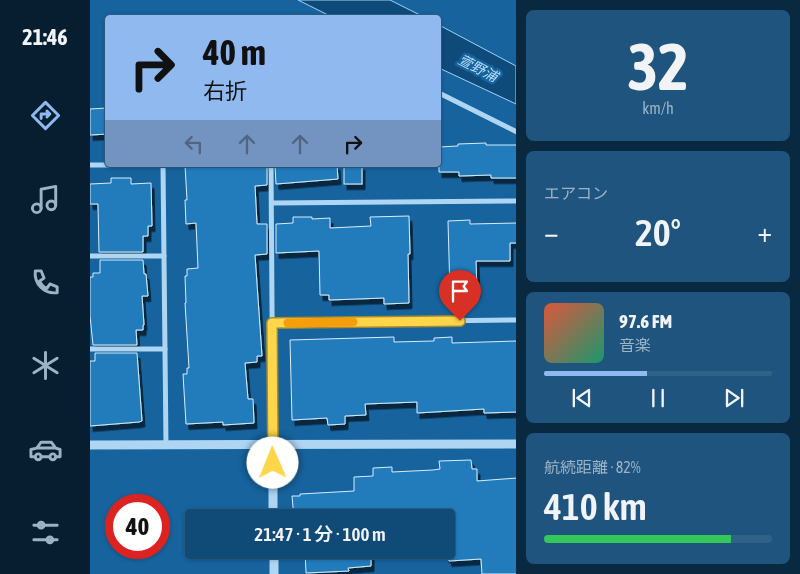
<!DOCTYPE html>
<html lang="ja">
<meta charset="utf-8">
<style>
body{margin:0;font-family:"Asap Condensed","Noto Sans JP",sans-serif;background:#1e547e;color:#f1f3f6;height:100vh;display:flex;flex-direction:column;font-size:19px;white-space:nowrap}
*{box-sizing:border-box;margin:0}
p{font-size:16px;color:#9cb3c5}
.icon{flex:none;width:28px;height:28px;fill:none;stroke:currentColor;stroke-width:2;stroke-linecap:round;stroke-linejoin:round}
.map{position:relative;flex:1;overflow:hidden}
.drawer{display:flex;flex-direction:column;gap:10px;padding:10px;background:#092941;width:284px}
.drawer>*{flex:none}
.hud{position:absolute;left:15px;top:15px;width:336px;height:152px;border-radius:5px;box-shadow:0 1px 4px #0004,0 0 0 1px #306288;background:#90b9f0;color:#111;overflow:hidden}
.speed{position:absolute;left:15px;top:494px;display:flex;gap:10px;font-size:25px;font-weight:700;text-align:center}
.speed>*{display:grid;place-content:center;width:65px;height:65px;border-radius:50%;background:#104a76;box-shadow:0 1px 4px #0004,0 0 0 1px #306288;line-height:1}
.speed .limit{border:8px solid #d22;background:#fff;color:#111}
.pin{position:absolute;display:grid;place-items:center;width:42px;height:42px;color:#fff;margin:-51px -21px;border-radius:50% 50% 50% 0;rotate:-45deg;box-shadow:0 0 5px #0007}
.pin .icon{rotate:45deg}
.me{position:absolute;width:55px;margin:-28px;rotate:359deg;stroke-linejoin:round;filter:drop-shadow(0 0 4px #0008)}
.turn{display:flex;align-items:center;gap:18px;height:105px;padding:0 15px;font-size:22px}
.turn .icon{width:65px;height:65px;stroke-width:2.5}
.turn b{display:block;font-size:35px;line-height:42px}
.lanes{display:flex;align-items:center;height:48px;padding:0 15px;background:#0003;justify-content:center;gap:25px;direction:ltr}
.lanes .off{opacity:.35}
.big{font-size:38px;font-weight:600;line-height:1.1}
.drawer .card{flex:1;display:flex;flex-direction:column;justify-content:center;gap:8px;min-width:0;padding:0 18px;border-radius:8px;background:#1e547e}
.drawer .dial{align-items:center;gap:0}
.dial b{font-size:65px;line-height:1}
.song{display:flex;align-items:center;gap:15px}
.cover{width:60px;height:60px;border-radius:8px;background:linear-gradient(135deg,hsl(10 70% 55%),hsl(160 70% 35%))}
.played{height:5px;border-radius:2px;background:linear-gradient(90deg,#90b9f0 45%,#306288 45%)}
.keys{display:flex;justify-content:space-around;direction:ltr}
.heat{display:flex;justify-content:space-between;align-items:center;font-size:28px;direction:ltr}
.charge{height:8px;border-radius:4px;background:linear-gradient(90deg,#34c759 82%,#306288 0)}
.trip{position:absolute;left:95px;top:509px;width:270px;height:50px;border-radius:5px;background:#104a76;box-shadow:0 1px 4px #0004,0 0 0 1px #306288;font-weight:600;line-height:50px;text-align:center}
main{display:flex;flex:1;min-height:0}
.menu{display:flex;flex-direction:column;width:90px;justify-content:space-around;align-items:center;background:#061e2f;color:#9cb3c5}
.menu .icon{width:35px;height:35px}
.menu .selected{color:#90b9f0}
.menu b{font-size:22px;color:#f1f3f6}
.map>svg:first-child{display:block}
.water{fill:#0e4b7b;stroke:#a0d3f5}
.building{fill:#247cbc;stroke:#d6edfd;filter:url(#shadow)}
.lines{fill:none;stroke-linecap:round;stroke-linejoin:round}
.minor{stroke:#aed6f3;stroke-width:5}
.tertiary{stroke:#aed6f3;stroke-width:9}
.route-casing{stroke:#a68a30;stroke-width:12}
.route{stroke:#ffd54a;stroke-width:9}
.slow{stroke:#f59e0b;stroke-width:9}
.labels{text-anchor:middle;stroke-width:5;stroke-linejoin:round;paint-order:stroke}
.water-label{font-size:14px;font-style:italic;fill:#badff9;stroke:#16639e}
</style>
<main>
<nav class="menu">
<b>21:46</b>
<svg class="icon selected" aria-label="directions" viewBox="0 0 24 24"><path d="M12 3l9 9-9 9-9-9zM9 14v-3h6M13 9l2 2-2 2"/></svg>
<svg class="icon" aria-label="music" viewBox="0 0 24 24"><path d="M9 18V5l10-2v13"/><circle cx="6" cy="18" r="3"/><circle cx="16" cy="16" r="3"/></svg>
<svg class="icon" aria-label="phone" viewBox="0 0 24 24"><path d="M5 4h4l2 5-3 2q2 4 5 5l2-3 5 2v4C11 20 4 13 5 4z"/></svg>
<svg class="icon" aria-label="climate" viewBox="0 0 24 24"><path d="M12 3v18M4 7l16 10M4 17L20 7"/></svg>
<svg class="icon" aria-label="car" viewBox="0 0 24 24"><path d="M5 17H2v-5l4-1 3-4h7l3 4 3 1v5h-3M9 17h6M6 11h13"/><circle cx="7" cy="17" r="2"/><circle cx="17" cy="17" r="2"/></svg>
<svg class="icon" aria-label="filters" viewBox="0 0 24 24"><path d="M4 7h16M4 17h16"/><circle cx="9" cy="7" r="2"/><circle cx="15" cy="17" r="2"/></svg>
</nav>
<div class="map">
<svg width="427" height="574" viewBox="0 0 427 574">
<defs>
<filter id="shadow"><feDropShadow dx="3" dy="5.5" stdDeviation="0" flood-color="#0009"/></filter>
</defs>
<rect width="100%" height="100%" fill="#16639e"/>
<g class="water">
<polygon points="208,0 300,0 334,17 242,17"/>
<polygon points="349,25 426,66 426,104 349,68"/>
</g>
<g class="building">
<polygon points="18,108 18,134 0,135 0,109"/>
<polygon points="396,143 396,145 427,145 427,178 401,178 401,175 369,176 369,172 349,172 349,147 368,146 368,144"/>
<polygon points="95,165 177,165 177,185 165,186 167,224 177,224 177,254 165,255 172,356 167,356 167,362 155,363 158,399 163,399 164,423 133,425 133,422 96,424 93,374 97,374 97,368 99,368 95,303 96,303 95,276 97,276 97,269 108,268 106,223 96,224 95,200 97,200"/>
<polygon points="185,165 247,165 248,179 186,184"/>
<rect x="254" y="165" width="18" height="19"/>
<polygon points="21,178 41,178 41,184 61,183 62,226 58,226 58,236 53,236 53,252 9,252 8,204 0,204 0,184 21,183"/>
<polygon points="319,216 320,254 318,254 319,303 294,304 294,298 239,300 239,295 230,295 229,251 186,253 186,224 203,223 203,217 222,217 222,219 240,218 240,228 281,226 280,217"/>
<polygon points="380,220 380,224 427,223 427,243 420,243 420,261 386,261 387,292 360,293 358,221"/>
<polygon points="10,260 53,260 54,274 56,274 58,296 52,296 54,325 53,325 53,330 46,330 47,345 3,345 0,316 0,277 3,277 3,273 10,273"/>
<polygon points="304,337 304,342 344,341 344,338 362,337 362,343 427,341 427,412 394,413 394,409 327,413 327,402 275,404 276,415 255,416 255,424 238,425 237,418 202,420 200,340"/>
<polygon points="5,353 47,353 52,421 49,422 0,426 0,361 5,361"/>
<polygon points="381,460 382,469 387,469 387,481 427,478 427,574 392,574 391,559 359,561 358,557 356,557 356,515 353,515 353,514 275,518 204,518 202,496 210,496 210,494 264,491 264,477 283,476 283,468 302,467 302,472 343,470 350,469 349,461"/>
<polygon points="215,550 281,550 281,566 258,568 259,571 216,573"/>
</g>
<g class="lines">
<g class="minor">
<polyline points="349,93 427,132"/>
<polyline points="0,165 54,165"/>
<polyline points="73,165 76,445"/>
<polyline points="181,165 183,445"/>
<polyline points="182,203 427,201"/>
<polyline points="0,256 74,256"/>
<polyline points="182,323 427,320"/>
<polyline points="0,349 75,349"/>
</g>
<g class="tertiary">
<polyline points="0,445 427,444"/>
<polyline points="183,445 183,518"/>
<polyline points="184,550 184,574"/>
</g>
</g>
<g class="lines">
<g class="route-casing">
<polyline id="route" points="183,463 182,323 370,321"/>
</g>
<use href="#route" class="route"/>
<polyline class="slow" points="198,323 263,322"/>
</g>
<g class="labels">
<g class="water-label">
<text transform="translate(388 68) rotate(27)" y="5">萱野浦</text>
</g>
</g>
</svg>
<div class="speed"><div class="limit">40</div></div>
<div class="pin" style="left:370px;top:321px;background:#d93025"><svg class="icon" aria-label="arrive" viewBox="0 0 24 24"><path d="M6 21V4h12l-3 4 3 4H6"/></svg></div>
<svg class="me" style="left:183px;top:463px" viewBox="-20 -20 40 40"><circle r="19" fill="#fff"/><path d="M0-13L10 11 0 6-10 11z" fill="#ffd54a"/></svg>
<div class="trip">21:47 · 1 分 · 100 m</div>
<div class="hud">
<div class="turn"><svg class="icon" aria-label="right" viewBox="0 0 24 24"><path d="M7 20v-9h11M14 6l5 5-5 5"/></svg><div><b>40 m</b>右折</div></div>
<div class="lanes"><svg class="icon off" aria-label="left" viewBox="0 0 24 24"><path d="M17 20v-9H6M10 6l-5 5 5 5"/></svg><svg class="icon off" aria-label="ahead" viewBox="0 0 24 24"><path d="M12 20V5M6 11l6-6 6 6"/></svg><svg class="icon off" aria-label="ahead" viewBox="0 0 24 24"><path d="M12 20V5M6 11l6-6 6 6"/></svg><svg class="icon" aria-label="right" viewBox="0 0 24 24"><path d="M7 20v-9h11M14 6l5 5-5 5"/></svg></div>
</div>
</div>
<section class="drawer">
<div class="card dial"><b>32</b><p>km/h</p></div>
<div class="card"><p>エアコン</p>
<div class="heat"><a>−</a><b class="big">20°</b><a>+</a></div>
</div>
<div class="card">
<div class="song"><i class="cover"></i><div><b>97.6 FM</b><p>音楽</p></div></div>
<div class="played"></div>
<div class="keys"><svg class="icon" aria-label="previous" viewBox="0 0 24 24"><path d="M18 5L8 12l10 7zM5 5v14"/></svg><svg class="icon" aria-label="pause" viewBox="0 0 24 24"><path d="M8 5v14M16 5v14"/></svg><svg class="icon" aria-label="next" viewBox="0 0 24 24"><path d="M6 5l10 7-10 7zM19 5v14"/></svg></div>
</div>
<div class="card"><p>航続距離 · 82%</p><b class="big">410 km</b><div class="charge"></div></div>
</section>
</main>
